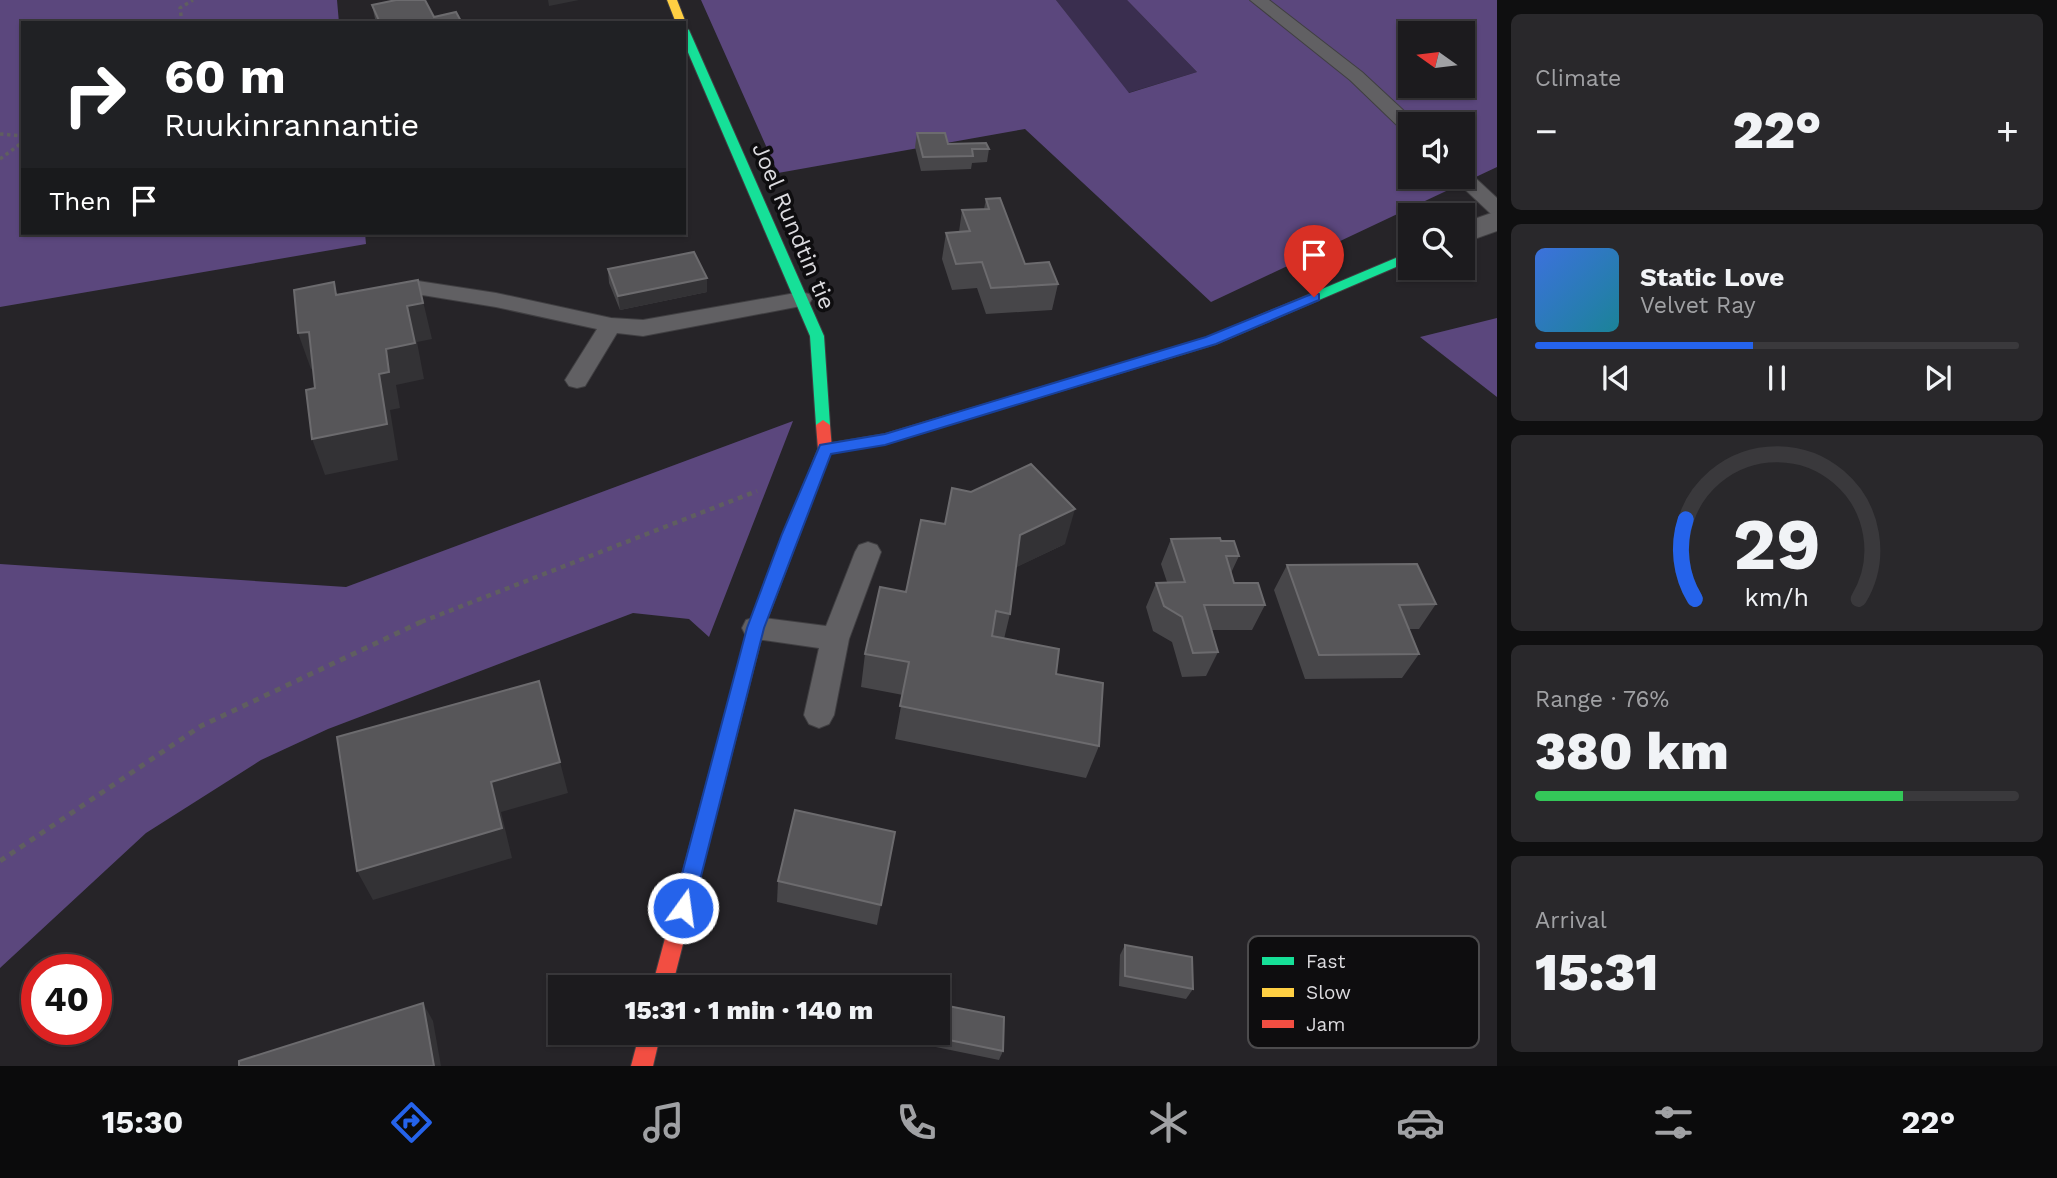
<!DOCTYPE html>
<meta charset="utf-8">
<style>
body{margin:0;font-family:"Work Sans",sans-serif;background:#29282b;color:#f1f3f6;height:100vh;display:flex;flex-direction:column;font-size:26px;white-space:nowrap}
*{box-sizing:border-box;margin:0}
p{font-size:23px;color:#a0a1a4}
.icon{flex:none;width:38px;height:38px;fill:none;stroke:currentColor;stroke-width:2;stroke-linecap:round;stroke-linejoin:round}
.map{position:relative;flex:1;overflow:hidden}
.panel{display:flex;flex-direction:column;gap:14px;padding:14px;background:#0f0f10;width:560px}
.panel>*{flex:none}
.hud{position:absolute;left:21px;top:21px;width:665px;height:214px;border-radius:0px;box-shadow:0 2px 5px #0004,0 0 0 2px #3a393c;background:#202124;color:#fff;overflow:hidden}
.needle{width:46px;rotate:284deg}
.controls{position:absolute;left:1398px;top:21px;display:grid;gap:14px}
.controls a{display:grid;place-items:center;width:77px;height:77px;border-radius:0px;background:#1c1b1e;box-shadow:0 2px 5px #0004,0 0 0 2px #3a393c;font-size:35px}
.speed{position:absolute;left:21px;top:954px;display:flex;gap:14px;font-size:35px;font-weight:700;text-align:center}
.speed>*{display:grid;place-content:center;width:91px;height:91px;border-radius:50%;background:#1c1b1e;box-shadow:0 2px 5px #0004,0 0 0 2px #3a393c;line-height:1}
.speed .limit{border:10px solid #d22;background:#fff;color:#111}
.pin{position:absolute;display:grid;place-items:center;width:60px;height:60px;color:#fff;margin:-72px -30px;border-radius:50% 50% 50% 0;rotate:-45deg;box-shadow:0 0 7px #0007}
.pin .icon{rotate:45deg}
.me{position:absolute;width:77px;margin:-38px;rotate:14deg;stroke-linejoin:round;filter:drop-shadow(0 0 5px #0008)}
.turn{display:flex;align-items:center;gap:24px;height:147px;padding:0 28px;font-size:32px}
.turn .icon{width:91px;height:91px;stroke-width:2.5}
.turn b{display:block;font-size:49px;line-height:60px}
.then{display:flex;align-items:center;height:66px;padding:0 28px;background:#0003;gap:14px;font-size:26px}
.big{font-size:52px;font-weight:800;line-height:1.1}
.panel .widget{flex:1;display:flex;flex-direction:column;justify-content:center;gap:10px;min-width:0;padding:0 24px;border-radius:10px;background:#29282b}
.panel .dial{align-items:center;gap:0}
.dial svg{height:182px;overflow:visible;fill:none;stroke:#3a393c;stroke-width:7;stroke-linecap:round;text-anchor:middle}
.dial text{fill:#f1f3f6;stroke:none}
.song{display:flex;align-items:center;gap:21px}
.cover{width:84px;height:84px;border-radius:10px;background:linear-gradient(135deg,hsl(220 70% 55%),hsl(190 70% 35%))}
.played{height:7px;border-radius:4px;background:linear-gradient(90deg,#2563eb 45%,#3a393c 45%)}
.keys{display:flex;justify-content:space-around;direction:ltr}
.heat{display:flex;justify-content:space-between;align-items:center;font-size:38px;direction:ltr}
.charge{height:10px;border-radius:5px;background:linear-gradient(90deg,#34c759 76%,#3a393c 0)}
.trip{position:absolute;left:548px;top:975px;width:402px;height:70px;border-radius:0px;background:#1c1b1e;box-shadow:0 2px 5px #0004,0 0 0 2px #3a393c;font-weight:800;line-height:70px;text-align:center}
.dock{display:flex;height:112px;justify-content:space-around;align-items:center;background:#0b0b0c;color:#a0a1a4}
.dock .icon{width:49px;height:49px}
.dock .current{color:#2563eb}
.dock b{font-size:32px;color:#f1f3f6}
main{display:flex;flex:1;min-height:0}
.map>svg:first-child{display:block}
.green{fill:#3a2e4f}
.forest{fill:#5b477d;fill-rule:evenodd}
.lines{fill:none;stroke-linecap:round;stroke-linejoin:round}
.lane-casing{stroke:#403f42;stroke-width:2}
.street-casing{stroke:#403f42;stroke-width:2}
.fast-casing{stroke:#403f42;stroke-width:2}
.slow-casing{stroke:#403f42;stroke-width:2}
.jam-casing{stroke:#403f42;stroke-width:2}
.path-far2{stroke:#5f5e60;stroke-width:3.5;stroke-dasharray:3.5 3.5;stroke-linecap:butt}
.path-far1{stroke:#5f5e60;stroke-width:4.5;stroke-dasharray:5 5;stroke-linecap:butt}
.path{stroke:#5f5e60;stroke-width:5;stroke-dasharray:6 6;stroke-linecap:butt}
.lane{fill:#616063;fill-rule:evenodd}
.street{fill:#616063;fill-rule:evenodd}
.fast{fill:#16e098;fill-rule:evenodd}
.slow{fill:#ffcf43;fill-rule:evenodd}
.jam{fill:#f24e42;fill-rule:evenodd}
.wall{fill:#474649}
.shaded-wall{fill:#333235}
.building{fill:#575659;stroke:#6c6b6e;stroke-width:2}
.route{fill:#2563eb;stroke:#184099;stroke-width:2}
.labels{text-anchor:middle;stroke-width:7;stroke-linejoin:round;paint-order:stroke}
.street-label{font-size:23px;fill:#dcdbdf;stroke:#0e0d0f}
.key{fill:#0e0d0f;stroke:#4c4b4d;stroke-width:2}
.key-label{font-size:19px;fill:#dcdbdf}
</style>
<main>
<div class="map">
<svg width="1497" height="1066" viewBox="0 0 1497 1066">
<rect width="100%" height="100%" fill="#262428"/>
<polygon class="green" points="1056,0 1127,0 1197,72 1128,93"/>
<g class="forest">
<polygon points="0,0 337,0 339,23 23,23 23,233 365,233 366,244 0,307"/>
<path d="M701,0H1056L1129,93L1197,72L1127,0H1497V167L1211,302L1025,129L778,173ZM1410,33H1463V86H1410ZM1410,124H1463V177H1410Z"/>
<polygon points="1497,318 1497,397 1420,337"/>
<polygon points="793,421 709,637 689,619 633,613 328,729 261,760 146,833 0,968 0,564 346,587"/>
</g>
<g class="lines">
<g class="lane-casing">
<g id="lane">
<polygon points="1250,0 1269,0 1362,72 1418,124 1410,124 1410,133 1403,131 1350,80"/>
<polygon points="1463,171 1470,173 1497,198 1497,215 1490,213 1456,181 1453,177 1463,177"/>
<polygon points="418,281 496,293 611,318 643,320 801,292 809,294 812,299 809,304 801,306 643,336 617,333 585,386 577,388 569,386 565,380 597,329 496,307 410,293 407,288 410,283"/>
<polygon points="868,542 877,545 881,552 849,639 834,715 829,724 819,728 809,724 804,715 819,648 756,639 746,636 742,628 746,620 756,617 826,626 855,552 859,545"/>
</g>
</g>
<g class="street-casing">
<polygon id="street" points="1497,211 1497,231 1463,243 1463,223"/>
</g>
<g class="fast-casing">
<g id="fast">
<polygon points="684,27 689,30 824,336 830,425 828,429 818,429 816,425 810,336 684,43"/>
<polygon points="1410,252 1410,261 1216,344 885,444 825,454 818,449 825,444 885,434 1206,338"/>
</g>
</g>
<g class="slow-casing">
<polygon id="slow" points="667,0 677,0 686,23 685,25 684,23 676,23"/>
</g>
<g class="jam-casing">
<g id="jam">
<polygon points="823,420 830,425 832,449 764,628 672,987 652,987 748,628 818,449 816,425"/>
<polygon points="640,1032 661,1032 653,1066 631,1066"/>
</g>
</g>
<g class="path-far2">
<polyline points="182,23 180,8 193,0"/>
<polyline points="0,134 23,136"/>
<polyline points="0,159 23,142"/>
</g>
<polyline class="path-far1" points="421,622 757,491"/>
<polyline class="path" points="0,861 201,726 425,620"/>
<use href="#lane" class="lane"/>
<use href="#street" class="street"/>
<use href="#fast" class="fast"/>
<use href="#slow" class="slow"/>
<use href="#jam" class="jam"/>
</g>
<g class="wall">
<polygon points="372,5 434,17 462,23 376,23"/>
<polygon points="917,133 948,144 989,149 987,162 972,163 971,169 921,171 915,147"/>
<polygon points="986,199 1025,264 1058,284 1052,310 986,314 977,288 952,290 942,259 946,233 959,232 962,210 984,209"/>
<polygon points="608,269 707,292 620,310 609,283"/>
<polygon points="1171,539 1221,541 1239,556 1231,573 1234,583 1265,605 1252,630 1212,630 1218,652 1206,676 1182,677 1172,642 1153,631 1146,607 1156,583 1167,582 1161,564"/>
<polygon points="1065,544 1016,567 1010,614 1004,639 1056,674 1099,746 1086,778 895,739 903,695 861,687 865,654 906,592"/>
<polygon points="1287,565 1436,604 1419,629 1409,629 1419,654 1402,678 1305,679 1274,590"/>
<polygon points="895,832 877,925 777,902 778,881"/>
<polygon points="1125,945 1193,989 1186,999 1119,986 1120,955"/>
<polygon points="933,1032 938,1032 1003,1051 999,1060 931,1046"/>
</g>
<g class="shaded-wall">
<polygon points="548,0 579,0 549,6"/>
<polygon points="707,278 707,292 620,310 618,296"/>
<polygon points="418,280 432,339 417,342 424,379 396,385 400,408 390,410 398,460 325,475 312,439 379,374 386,349 407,306"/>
<polygon points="309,332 321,368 311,369 298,333"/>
<polygon points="1075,509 1065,544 1011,570 1020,535"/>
<polygon points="560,762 568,793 501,812 512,858 373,900 357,871 491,782"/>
<polygon points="423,1003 433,1021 441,1066 434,1066"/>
</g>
<g class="building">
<polygon points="396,0 425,0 434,17 456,12 462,23 380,23 372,5"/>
<polygon points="917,133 945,133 948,144 986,143 989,149 972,149 973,156 923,157"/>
<polygon points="1000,198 1025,264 1049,262 1058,284 991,288 982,262 956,264 946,233 970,231 962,210 989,209 986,199"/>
<polygon points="694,252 707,278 618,296 608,269"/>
<polygon points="418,280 423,303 407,306 415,343 386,349 389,372 379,374 387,424 312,439 306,390 315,388 309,332 298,333 294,290 334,282 336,295"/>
<polygon points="1031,464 1075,509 1020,535 1010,614 996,611 992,636 1059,649 1056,674 1103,683 1099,746 900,706 909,662 865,654 880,587 906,592 921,520 945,524 952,488 971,492"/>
<polygon points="1220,538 1221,541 1234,541 1239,556 1226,556 1234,583 1258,583 1265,605 1204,605 1218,652 1193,653 1182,617 1164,606 1156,583 1185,582 1171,539"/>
<polygon points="1417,564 1436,604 1399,605 1419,654 1319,655 1287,565"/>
<polygon points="539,681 560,762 491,782 502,828 357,871 337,737"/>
<polygon points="795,810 895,832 881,905 778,881"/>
<polygon points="1125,945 1192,957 1193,989 1125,976"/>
<polygon points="423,1003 434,1066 239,1066 239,1061"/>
<polygon points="938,1004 1004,1017 1003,1051 934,1037 935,1032 938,1032"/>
</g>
<polygon class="route" points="1314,293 1319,294 1319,300 1216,344 885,445 831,454 764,628 693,908 690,914 683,917 676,914 673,908 747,628 782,534 820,445 885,434 1206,337"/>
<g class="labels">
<g class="street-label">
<text transform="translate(794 226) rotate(67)" y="8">Joel Rundtin tie</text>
</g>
</g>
<rect x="1248" y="936" width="231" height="112" rx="10" class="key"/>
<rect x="1262" y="957" width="32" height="8" fill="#16e098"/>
<rect x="1262" y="988" width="32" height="9" fill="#ffcf43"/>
<rect x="1262" y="1020" width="32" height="8" fill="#f24e42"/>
<g class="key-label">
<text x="1306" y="968">Fast</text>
<text x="1306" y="999">Slow</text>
<text x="1306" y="1031">Jam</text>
</g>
</svg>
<div class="controls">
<a><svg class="needle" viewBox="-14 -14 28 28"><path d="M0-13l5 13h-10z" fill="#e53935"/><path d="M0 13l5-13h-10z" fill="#a0a1a4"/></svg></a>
<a><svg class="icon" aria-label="sound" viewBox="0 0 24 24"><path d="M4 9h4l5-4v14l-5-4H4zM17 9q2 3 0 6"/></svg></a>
<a><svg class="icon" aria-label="search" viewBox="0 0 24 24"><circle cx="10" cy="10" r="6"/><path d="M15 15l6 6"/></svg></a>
</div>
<div class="speed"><div class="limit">40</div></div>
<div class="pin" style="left:1314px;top:297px;background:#d93025"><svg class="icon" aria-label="arrive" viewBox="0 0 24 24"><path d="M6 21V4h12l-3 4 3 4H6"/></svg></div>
<svg class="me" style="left:683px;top:908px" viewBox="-20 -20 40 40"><circle r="17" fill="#2563eb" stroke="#fff" stroke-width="3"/><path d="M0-11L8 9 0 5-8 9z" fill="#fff"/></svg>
<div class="trip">15:31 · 1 min · 140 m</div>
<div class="hud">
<div class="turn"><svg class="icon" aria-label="right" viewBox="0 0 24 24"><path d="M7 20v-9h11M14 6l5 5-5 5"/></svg><div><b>60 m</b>Ruukinrannantie</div></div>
<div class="then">Then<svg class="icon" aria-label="arrive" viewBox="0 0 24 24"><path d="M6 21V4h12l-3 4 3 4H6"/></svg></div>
</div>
</div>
<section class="panel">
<div class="widget"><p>Climate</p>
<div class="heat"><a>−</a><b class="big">22°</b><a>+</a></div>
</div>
<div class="widget">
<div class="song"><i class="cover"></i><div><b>Static Love</b><p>Velvet Ray</p></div></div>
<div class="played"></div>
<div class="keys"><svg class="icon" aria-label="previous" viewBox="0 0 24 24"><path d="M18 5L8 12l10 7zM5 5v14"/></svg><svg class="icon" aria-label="pause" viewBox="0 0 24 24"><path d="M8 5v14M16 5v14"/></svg><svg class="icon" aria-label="next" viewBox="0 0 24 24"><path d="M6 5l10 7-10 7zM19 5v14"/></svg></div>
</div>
<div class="widget dial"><svg viewBox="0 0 100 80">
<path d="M14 69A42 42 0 1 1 86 69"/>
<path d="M14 69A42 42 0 0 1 10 34" stroke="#2563eb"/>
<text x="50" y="56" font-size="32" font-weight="700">29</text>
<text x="50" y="72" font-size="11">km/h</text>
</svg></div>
<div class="widget"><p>Range · 76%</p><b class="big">380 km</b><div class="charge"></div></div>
<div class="widget"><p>Arrival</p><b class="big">15:31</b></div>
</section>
</main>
<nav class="dock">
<b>15:30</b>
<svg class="icon current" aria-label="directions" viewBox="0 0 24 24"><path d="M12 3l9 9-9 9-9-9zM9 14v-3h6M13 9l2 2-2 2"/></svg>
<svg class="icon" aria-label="music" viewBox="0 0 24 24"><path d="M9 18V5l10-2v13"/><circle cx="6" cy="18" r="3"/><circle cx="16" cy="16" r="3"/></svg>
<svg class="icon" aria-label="phone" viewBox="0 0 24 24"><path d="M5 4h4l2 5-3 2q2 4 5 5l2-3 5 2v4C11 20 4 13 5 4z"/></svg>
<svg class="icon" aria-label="climate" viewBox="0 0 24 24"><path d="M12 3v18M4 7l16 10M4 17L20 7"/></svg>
<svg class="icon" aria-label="car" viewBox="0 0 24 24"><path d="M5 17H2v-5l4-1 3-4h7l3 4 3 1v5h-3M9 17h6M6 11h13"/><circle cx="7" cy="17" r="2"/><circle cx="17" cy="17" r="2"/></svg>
<svg class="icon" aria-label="filters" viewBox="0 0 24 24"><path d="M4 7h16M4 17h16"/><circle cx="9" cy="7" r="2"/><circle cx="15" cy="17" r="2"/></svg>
<b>22°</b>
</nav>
